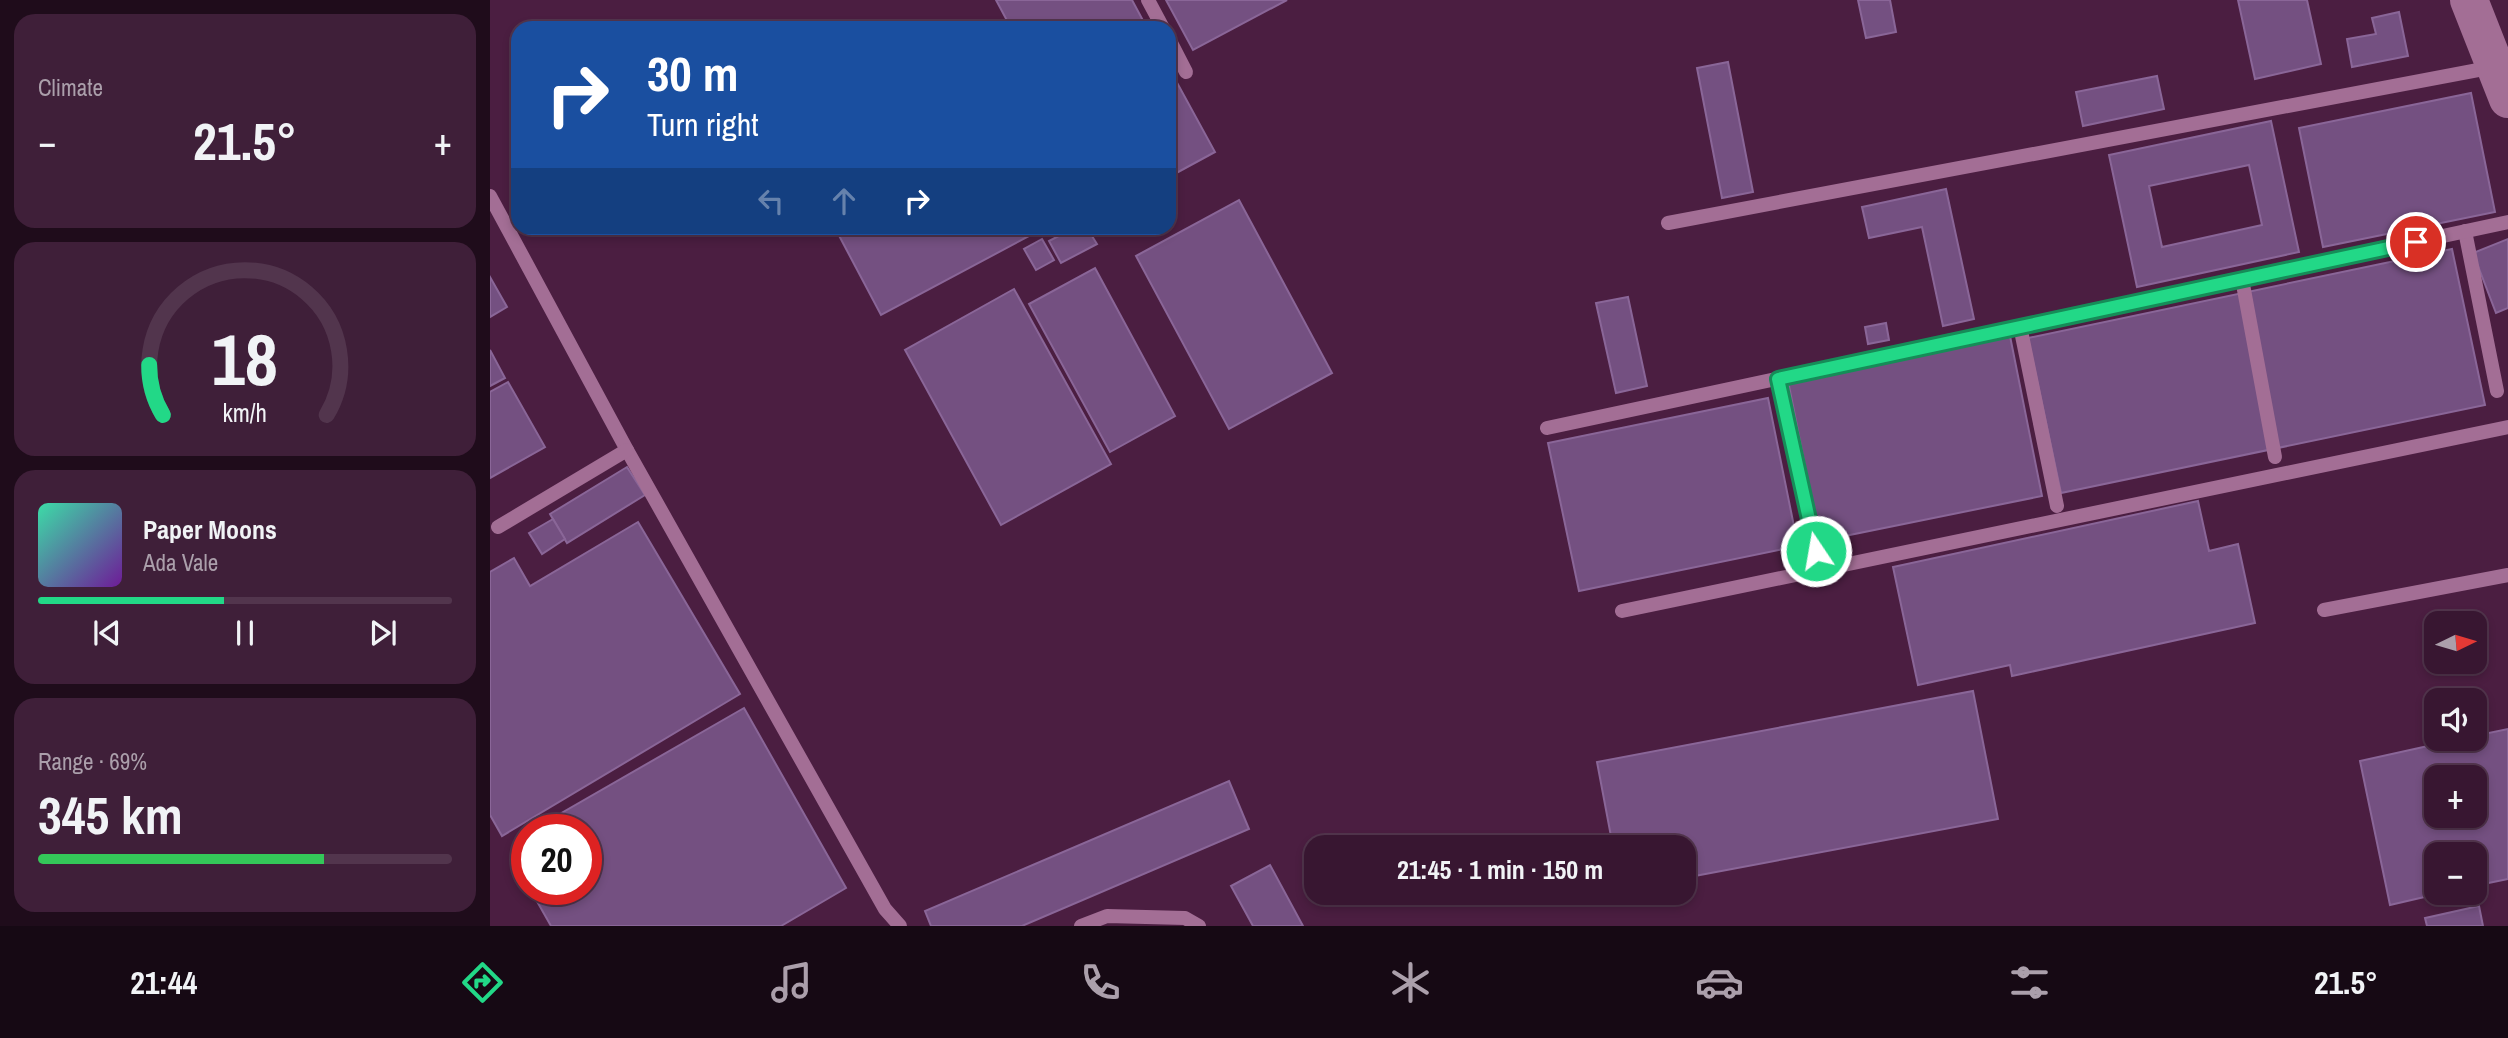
<!DOCTYPE html>
<meta charset="utf-8">
<style>
body{margin:0;font-family:"Archivo Narrow",sans-serif;background:#3f1f39;color:#f1f3f6;height:100vh;display:flex;flex-direction:column;font-size:26px;white-space:nowrap}
*{box-sizing:border-box;margin:0}
p{font-size:23px;color:#ab9fab}
.icon{flex:none;width:38px;height:38px;fill:none;stroke:currentColor;stroke-width:2;stroke-linecap:round;stroke-linejoin:round}
.map{position:relative;flex:1;overflow:hidden}
.panel{display:flex;flex-direction:column;gap:14px;padding:14px;background:#1f0c1b;width:490px}
.panel>*{flex:none}
.banner{position:absolute;left:21px;top:21px;width:665px;height:214px;border-radius:21px;box-shadow:0 4px 10px #0003,0 0 0 2px #52354d;background:#1a4fa0;color:#fff;overflow:hidden}
.needle{width:46px;rotate:85deg}
.tools{position:absolute;left:1934px;top:611px;display:grid;gap:14px}
.tools a{display:grid;place-items:center;width:63px;height:63px;border-radius:14px;background:#381631;box-shadow:0 4px 10px #0003,0 0 0 2px #52354d;font-size:35px}
.speed{position:absolute;left:21px;top:814px;display:flex;gap:14px;font-size:35px;font-weight:700;text-align:center}
.speed>*{display:grid;place-content:center;width:91px;height:91px;border-radius:50%;background:#381631;box-shadow:0 4px 10px #0003,0 0 0 2px #52354d;line-height:1}
.speed .limit{border:10px solid #d22;background:#fff;color:#111}
.pin{position:absolute;display:grid;place-items:center;width:60px;height:60px;color:#fff;margin:-30px;border:4px solid #fff;border-radius:50%;box-shadow:0 2px 7px #0007}
.me{position:absolute;width:77px;margin:-38px;rotate:348deg;stroke-linejoin:round;filter:drop-shadow(0 0 5px #0008)}
.turn{display:flex;align-items:center;gap:24px;height:147px;padding:0 21px;font-size:32px}
.turn .icon{width:91px;height:91px;stroke-width:2.5}
.turn b{display:block;font-size:49px;line-height:60px}
.lanes{display:flex;align-items:center;height:66px;padding:0 21px;background:#0003;justify-content:center;gap:35px;direction:ltr}
.lanes .off{opacity:.35}
.big{font-size:52px;font-weight:700;line-height:1.1}
.panel .widget{flex:1;display:flex;flex-direction:column;justify-content:center;gap:10px;min-width:0;padding:0 24px;border-radius:21px;background:#3f1f39}
.panel .dial{align-items:center;gap:0}
.dial svg{height:182px;overflow:visible;fill:none;stroke:#52354d;stroke-width:7;stroke-linecap:round;text-anchor:middle}
.dial text{fill:#f1f3f6;stroke:none}
.song{display:flex;align-items:center;gap:21px}
.cover{width:84px;height:84px;border-radius:10px;background:linear-gradient(135deg,hsl(160 70% 55%),hsl(280 70% 35%))}
.played{height:7px;border-radius:4px;background:linear-gradient(90deg,#22d887 45%,#52354d 45%)}
.keys{display:flex;justify-content:space-around;direction:ltr}
.heat{display:flex;justify-content:space-between;align-items:center;font-size:38px;direction:ltr}
.charge{height:10px;border-radius:5px;background:linear-gradient(90deg,#34c759 69%,#52354d 0)}
.trip{position:absolute;left:814px;top:835px;width:392px;height:70px;border-radius:21px;background:#381631;box-shadow:0 4px 10px #0003,0 0 0 2px #52354d;font-weight:700;line-height:70px;text-align:center}
.dock{display:flex;height:112px;justify-content:space-around;align-items:center;background:#160914;color:#ab9fab}
.dock .icon{width:49px;height:49px}
.dock .selected{color:#22d887}
.dock b{font-size:32px;color:#f1f3f6}
main{display:flex;flex:1;min-height:0}
.map>svg:first-child{display:block}
.building{fill:#745081;stroke:#8a6698;stroke-width:2;fill-rule:evenodd}
.lines{fill:none;stroke-linecap:round;stroke-linejoin:round}
.lane{stroke:#a36e95;stroke-width:14}
.secondary{stroke:#a36e95;stroke-width:38}
.route-casing{stroke:#168c58;stroke-width:18}
.route{stroke:#22d887;stroke-width:12}
</style>
<main>
<section class="panel">
<div class="widget"><p>Climate</p>
<div class="heat"><a>−</a><b class="big">21.5°</b><a>+</a></div>
</div>
<div class="widget dial"><svg viewBox="0 0 100 80">
<path d="M14 69A42 42 0 1 1 86 69"/>
<path d="M14 69A42 42 0 0 1 8 47" stroke="#22d887"/>
<text x="50" y="56" font-size="32" font-weight="700">18</text>
<text x="50" y="72" font-size="11">km/h</text>
</svg></div>
<div class="widget">
<div class="song"><i class="cover"></i><div><b>Paper Moons</b><p>Ada Vale</p></div></div>
<div class="played"></div>
<div class="keys"><svg class="icon" aria-label="previous" viewBox="0 0 24 24"><path d="M18 5L8 12l10 7zM5 5v14"/></svg><svg class="icon" aria-label="pause" viewBox="0 0 24 24"><path d="M8 5v14M16 5v14"/></svg><svg class="icon" aria-label="next" viewBox="0 0 24 24"><path d="M6 5l10 7-10 7zM19 5v14"/></svg></div>
</div>
<div class="widget"><p>Range · 69%</p><b class="big">345 km</b><div class="charge"></div></div>
</section>
<div class="map">
<svg width="2018" height="926" viewBox="0 0 2018 926">
<rect width="100%" height="100%" fill="#4b1e41"/>
<g class="building">
<polygon points="506,0 642,0 657,28 521,28"/>
<polygon points="676,0 797,0 703,50"/>
<polygon points="1368,0 1400,0 1406,32 1376,38"/>
<polygon points="1748,0 1817,0 1831,64 1765,79"/>
<polygon points="1909,12 1918,56 1862,67 1857,39 1886,34 1882,18"/>
<polygon points="1238,62 1263,192 1232,198 1207,68"/>
<polygon points="679,68 725,152 679,177"/>
<polygon points="1667,76 1674,109 1593,126 1586,92"/>
<polygon points="1981,93 2005,212 1833,247 1809,128"/>
<path d="M1781,121L1809,252L1647,287L1619,155ZM1759,165L1772,225L1672,247L1659,186Z"/>
<polygon points="1456,189 1484,319 1453,326 1432,227 1379,238 1372,207"/>
<polygon points="749,200 842,373 739,429 646,256"/>
<polygon points="345,228 554,228 391,315"/>
<polygon points="584,228 597,228 607,244 571,263 559,241"/>
<polygon points="552,239 564,260 546,270 534,249"/>
<polygon points="2018,239 2018,308 2006,313 1983,253"/>
<polygon points="1962,249 1995,405 1571,493 1538,338"/>
<polygon points="605,268 685,416 620,452 539,304"/>
<polygon points="0,277 17,307 0,317"/>
<polygon points="524,289 621,464 511,525 415,350"/>
<polygon points="1138,297 1157,386 1126,393 1106,303"/>
<polygon points="1396,323 1399,340 1378,344 1375,327"/>
<polygon points="1520,336 1552,496 1330,541 1298,381"/>
<polygon points="0,350 15,378 0,386"/>
<polygon points="18,382 55,447 0,478 0,392"/>
<polygon points="1278,398 1308,546 1089,591 1058,443"/>
<polygon points="137,467 155,495 77,543 60,514"/>
<polygon points="1708,501 1719,551 1748,544 1765,623 1522,676 1520,665 1428,685 1403,567"/>
<polygon points="63,519 75,539 52,554 39,533"/>
<polygon points="148,522 250,694 12,836 0,815 0,572 24,558 40,586"/>
<polygon points="1483,691 1508,819 1194,878 1194,847 1123,847 1107,762"/>
<polygon points="254,708 356,888 291,926 61,926 40,889 96,889 96,830 42,830"/>
<path d="M2018,729V879L1984,886V854H1946V892H1956L1900,905L1870,761L1974,738H1984V736ZM1946,777H1984V816H1946Z"/>
<polygon points="739,781 759,829 532,926 441,926 435,911"/>
<polygon points="780,865 813,926 763,926 741,886"/>
<polygon points="1989,906 1993,926 1937,926 1935,918"/>
</g>
<g class="lines">
<g class="lane">
<polyline points="658,0 673,28"/>
<polyline points="679,39 696,72"/>
<polyline points="0,196 137,450 395,909 410,926"/>
<polyline points="1178,223 2004,67"/>
<polyline points="1975,231 2007,391"/>
<polyline points="1752,279 1785,457"/>
<polyline points="1530,326 1567,506"/>
<polyline points="1288,378 1326,551"/>
<polyline points="1057,428 2018,222"/>
<polyline points="8,527 137,450"/>
<polyline points="1834,610 2018,575"/>
<polyline points="1132,611 2018,427"/>
<polyline points="591,926 617,916 695,918 709,926"/>
</g>
<polyline class="secondary" points="1979,0 2018,99"/>
</g>
<g class="lines">
<g class="route-casing">
<polyline id="route" points="1326,551 1288,379 1926,242"/>
</g>
<use href="#route" class="route"/>
</g>
</svg>
<div class="tools">
<a><svg class="needle" viewBox="-14 -14 28 28"><path d="M0-13l5 13h-10z" fill="#e53935"/><path d="M0 13l5-13h-10z" fill="#ab9fab"/></svg></a>
<a><svg class="icon" aria-label="sound" viewBox="0 0 24 24"><path d="M4 9h4l5-4v14l-5-4H4zM17 9q2 3 0 6"/></svg></a>
<a>+</a>
<a>−</a>
</div>
<div class="speed"><div class="limit">20</div></div>
<div class="pin" style="left:1926px;top:242px;background:#d93025"><svg class="icon" aria-label="arrive" viewBox="0 0 24 24"><path d="M6 21V4h12l-3 4 3 4H6"/></svg></div>
<svg class="me" style="left:1326px;top:551px" viewBox="-20 -20 40 40"><circle r="17" fill="#22d887" stroke="#fff" stroke-width="3"/><path d="M0-11L8 9 0 5-8 9z" fill="#fff"/></svg>
<div class="trip">21:45 · 1 min · 150 m</div>
<div class="banner">
<div class="turn"><svg class="icon" aria-label="right" viewBox="0 0 24 24"><path d="M7 20v-9h11M14 6l5 5-5 5"/></svg><div><b>30 m</b>Turn right</div></div>
<div class="lanes"><svg class="icon off" aria-label="left" viewBox="0 0 24 24"><path d="M17 20v-9H6M10 6l-5 5 5 5"/></svg><svg class="icon off" aria-label="ahead" viewBox="0 0 24 24"><path d="M12 20V5M6 11l6-6 6 6"/></svg><svg class="icon" aria-label="right" viewBox="0 0 24 24"><path d="M7 20v-9h11M14 6l5 5-5 5"/></svg></div>
</div>
</div>
</main>
<nav class="dock">
<b>21:44</b>
<svg class="icon selected" aria-label="directions" viewBox="0 0 24 24"><path d="M12 3l9 9-9 9-9-9zM9 14v-3h6M13 9l2 2-2 2"/></svg>
<svg class="icon" aria-label="music" viewBox="0 0 24 24"><path d="M9 18V5l10-2v13"/><circle cx="6" cy="18" r="3"/><circle cx="16" cy="16" r="3"/></svg>
<svg class="icon" aria-label="phone" viewBox="0 0 24 24"><path d="M5 4h4l2 5-3 2q2 4 5 5l2-3 5 2v4C11 20 4 13 5 4z"/></svg>
<svg class="icon" aria-label="climate" viewBox="0 0 24 24"><path d="M12 3v18M4 7l16 10M4 17L20 7"/></svg>
<svg class="icon" aria-label="car" viewBox="0 0 24 24"><path d="M5 17H2v-5l4-1 3-4h7l3 4 3 1v5h-3M9 17h6M6 11h13"/><circle cx="7" cy="17" r="2"/><circle cx="17" cy="17" r="2"/></svg>
<svg class="icon" aria-label="filters" viewBox="0 0 24 24"><path d="M4 7h16M4 17h16"/><circle cx="9" cy="7" r="2"/><circle cx="15" cy="17" r="2"/></svg>
<b>21.5°</b>
</nav>
